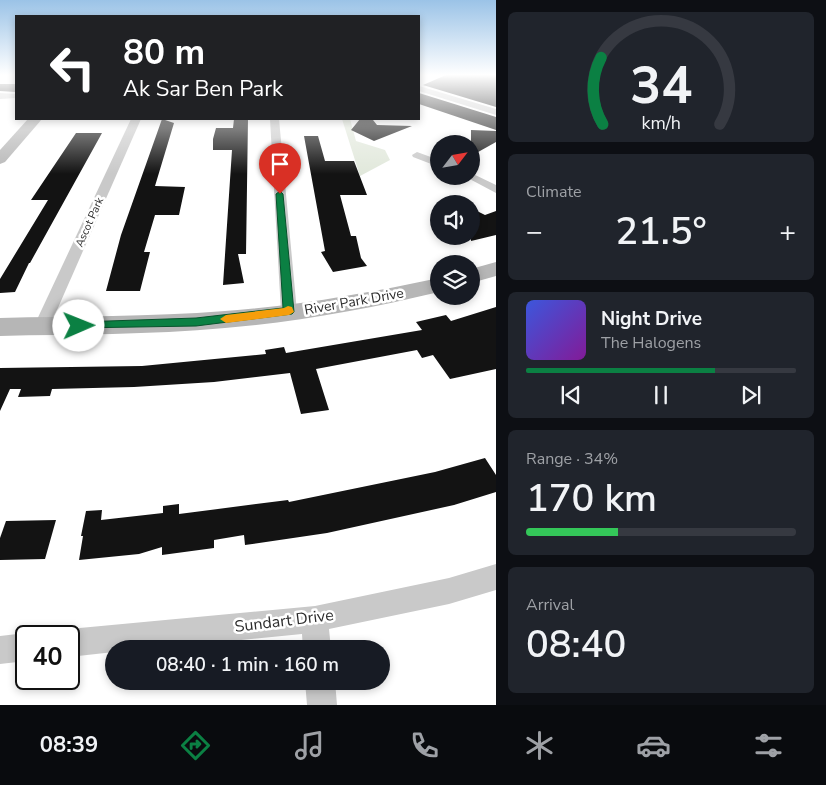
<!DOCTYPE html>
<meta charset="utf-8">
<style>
body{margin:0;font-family:"Nunito Sans",sans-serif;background:#20242c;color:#f1f3f6;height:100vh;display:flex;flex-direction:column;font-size:19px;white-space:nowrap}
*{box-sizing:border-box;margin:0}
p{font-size:16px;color:#9ea1a6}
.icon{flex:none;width:28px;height:28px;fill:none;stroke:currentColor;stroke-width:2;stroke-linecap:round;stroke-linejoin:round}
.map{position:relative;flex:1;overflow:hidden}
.panel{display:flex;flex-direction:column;gap:12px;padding:12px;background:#0d0f14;width:330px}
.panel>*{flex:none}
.banner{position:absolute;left:15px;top:15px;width:405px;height:105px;border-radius:0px;box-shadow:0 2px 8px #0003;background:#202124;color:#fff;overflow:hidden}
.needle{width:32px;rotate:59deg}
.controls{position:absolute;left:430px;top:135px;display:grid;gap:10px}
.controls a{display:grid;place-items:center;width:50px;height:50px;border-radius:50%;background:#171b24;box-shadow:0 2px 8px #0003;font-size:25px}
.speed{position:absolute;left:15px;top:625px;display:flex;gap:10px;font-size:25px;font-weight:700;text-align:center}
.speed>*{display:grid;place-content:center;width:65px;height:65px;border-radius:50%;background:#171b24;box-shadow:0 2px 8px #0003;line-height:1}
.speed .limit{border:2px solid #111;border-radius:8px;background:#fff;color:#111}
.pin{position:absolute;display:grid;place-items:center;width:42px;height:42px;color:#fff;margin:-51px -21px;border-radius:50% 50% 50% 0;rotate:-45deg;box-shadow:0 0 5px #0007}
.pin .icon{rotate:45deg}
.me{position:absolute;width:55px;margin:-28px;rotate:89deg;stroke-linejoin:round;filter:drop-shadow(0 0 4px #0008)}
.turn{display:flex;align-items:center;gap:18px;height:105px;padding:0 25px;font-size:22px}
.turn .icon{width:65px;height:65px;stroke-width:2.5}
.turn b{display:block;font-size:35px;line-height:42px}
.big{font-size:38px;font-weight:600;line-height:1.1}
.panel .tile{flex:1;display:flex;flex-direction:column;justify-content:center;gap:8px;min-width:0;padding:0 18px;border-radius:8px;background:#20242c}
.panel .dial{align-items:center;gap:0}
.dial svg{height:130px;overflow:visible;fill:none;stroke:#363941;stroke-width:7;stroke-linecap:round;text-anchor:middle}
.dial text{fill:#f1f3f6;stroke:none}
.song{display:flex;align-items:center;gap:15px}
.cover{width:60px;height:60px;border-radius:8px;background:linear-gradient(135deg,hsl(230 70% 55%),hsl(290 70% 35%))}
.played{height:5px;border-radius:2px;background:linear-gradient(90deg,#0b8043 70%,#363941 70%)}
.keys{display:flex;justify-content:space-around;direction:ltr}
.heat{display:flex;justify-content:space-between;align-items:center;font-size:28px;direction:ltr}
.charge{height:8px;border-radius:4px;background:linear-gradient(90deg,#34c759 34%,#363941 0)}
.trip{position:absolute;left:105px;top:640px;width:285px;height:50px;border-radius:25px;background:#171b24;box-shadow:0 2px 8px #0003;font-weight:600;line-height:50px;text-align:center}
.menu{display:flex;height:80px;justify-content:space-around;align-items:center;background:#090b0e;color:#9ea1a6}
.menu .icon{width:35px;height:35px}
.menu .active{color:#0b8043}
.menu b{font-size:22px;color:#f1f3f6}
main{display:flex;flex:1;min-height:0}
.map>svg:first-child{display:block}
.green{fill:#e1e8db}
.building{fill:#131313}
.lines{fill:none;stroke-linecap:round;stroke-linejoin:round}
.street{fill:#c9c9c9;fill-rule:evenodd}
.secondary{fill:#b6b6b6;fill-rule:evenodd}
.route{fill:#0b8043;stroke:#07532c}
.slow{fill:#f59e0b}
.labels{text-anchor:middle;stroke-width:5;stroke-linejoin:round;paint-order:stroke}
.far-street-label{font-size:11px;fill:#2c2c2c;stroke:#fff}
.street-label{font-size:14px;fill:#2c2c2c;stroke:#fff}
.near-street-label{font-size:16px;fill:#2c2c2c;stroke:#fff}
</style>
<main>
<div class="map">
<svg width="496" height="705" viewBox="0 0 496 705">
<rect width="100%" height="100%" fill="#fff"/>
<polygon class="green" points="342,119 350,119 356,141 385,150 390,160 360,176"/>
<g class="building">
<polygon points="446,75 496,75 496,107 423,85"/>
<polygon points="0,84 16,84 16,92 0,91"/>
<polygon points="419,93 496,117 496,130 419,104"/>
<polygon points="162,119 174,123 155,186 185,187 179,215 155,215 144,252 150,252 140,291 106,291 121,235"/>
<polygon points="234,119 248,119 246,254 238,254 244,283 223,285 232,150 213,150 213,139 216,128 233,128"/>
<polygon points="360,119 373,120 377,125 412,126 374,141 351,130"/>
<polygon points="471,130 496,131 496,142 471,156"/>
<polygon points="76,133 102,133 30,263 29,263 15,292 0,293 0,279 48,200 31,200"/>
<polygon points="304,136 318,136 325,161 354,161 367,195 340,195 351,236 356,236 361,258 367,266 333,272 321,252 325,251"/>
<polygon points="471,208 485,215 496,211 496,235 471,241"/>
<polygon points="496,307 496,369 450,379 433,355 422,358 417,350 316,369 329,410 301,414 290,373 214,382 134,387 52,389 50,396 18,397 21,389 10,389 0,411 0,368 142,366 266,354 265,350 284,347 286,353 422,330 416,322 446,315 451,321"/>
<polygon points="485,458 496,475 496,492 454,505 327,533 245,545 244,535 214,540 214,548 162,555 162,547 139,554 79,560 83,536 81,536 86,511 102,510 101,520 163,513 163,506 179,504 179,514 288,500 289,502 435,472"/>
<polygon points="56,520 45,559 0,560 0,538 6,521"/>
</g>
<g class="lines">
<g class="street">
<polygon points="419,86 496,109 496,115 419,91"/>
<polygon points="0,93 16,94 16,98 0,99"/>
<polygon points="131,119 141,119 50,326 48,330 42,332 36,330 34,326"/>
<polygon points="270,119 279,119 297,312 295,316 289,318 283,316 281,312"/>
<polygon points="417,152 439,160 439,167 413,157 412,155"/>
<polygon points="471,173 496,185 496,193 464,176 471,176"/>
<polygon points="496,564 496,590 449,604 329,629 331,649 303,649 302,634 151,649 114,649 114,652 69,657 69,636 58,636 59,633 69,629 315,606 449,578"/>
<polygon points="26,633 34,636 26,636 26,661 0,664 0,636"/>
<polygon points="305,681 335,681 337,705 307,705"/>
</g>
<g class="secondary">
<polygon points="28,119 42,119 5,162 0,164 0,150"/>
<polygon points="496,262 496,276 471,283 471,269"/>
<path d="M439,278V292C368,309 297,322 225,328C150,335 75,334 0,336V318C75,316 150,317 225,311C297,306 368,293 439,278Z"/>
</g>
</g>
<linearGradient id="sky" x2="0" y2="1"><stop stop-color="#9bc3e7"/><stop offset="0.43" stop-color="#fff"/><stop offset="1" stop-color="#fff" stop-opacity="0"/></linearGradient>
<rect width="496" height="174" fill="url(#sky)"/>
<polygon class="route" points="280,191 283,194 294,312 292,314 196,326 75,328 74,326 75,323 79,322 196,318 283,308 276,194"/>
<polygon class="slow" points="288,306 292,307 294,312 289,315 226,323 220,319 226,315 284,308"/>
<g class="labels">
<g class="far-street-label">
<text transform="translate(89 222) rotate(-66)" y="4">Ascot Park</text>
</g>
<g class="street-label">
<text transform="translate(354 301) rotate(-10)" y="5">River Park Drive</text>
</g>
<g class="near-street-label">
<text transform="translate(284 620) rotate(-7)" y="6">Sundart Drive</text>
</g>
</g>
</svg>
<div class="controls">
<a><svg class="needle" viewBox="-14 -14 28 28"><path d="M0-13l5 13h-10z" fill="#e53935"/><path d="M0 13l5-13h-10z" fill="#9ea1a6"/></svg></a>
<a><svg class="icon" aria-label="sound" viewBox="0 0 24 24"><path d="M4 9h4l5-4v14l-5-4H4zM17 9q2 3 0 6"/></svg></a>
<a><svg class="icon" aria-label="layers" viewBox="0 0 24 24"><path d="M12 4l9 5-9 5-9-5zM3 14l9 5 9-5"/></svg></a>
</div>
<div class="speed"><div class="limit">40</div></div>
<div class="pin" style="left:280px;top:194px;background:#d93025"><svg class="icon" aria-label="arrive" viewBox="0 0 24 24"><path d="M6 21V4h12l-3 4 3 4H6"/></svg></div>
<svg class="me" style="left:79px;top:326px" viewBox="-20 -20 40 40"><circle r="19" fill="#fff"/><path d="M0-13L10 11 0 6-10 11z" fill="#0b8043"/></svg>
<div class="trip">08:40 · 1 min · 160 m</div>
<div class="banner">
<div class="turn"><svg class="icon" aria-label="left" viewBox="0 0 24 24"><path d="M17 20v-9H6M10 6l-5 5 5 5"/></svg><div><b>80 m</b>Ak Sar Ben Park</div></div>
</div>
</div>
<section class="panel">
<div class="tile dial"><svg viewBox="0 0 100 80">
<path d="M14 69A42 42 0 1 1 86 69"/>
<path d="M14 69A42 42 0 0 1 13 28" stroke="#0b8043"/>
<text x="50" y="56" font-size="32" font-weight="700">34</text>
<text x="50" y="72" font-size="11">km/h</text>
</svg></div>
<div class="tile"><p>Climate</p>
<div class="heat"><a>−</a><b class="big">21.5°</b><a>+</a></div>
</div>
<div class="tile">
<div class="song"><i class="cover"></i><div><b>Night Drive</b><p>The Halogens</p></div></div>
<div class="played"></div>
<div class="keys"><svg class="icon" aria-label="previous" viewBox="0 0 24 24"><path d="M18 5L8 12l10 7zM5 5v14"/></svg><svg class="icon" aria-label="pause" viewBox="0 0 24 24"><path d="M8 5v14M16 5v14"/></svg><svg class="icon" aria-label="next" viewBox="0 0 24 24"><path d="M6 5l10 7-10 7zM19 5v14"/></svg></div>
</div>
<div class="tile"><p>Range · 34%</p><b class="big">170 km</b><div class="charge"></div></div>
<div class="tile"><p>Arrival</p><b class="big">08:40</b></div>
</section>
</main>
<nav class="menu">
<b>08:39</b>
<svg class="icon active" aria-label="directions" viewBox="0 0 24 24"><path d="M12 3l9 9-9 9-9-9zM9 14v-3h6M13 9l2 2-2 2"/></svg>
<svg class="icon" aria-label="music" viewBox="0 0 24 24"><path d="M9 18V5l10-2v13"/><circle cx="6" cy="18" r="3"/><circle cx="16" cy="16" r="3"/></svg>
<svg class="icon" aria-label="phone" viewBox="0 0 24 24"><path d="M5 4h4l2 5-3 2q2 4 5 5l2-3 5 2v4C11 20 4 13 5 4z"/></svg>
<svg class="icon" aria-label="climate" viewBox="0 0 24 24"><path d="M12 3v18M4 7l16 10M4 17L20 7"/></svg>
<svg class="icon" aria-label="car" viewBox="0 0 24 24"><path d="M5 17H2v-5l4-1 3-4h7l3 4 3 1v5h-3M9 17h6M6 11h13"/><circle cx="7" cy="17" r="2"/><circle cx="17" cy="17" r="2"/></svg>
<svg class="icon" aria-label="filters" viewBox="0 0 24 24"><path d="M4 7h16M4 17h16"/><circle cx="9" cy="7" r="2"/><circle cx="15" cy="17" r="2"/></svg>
</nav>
